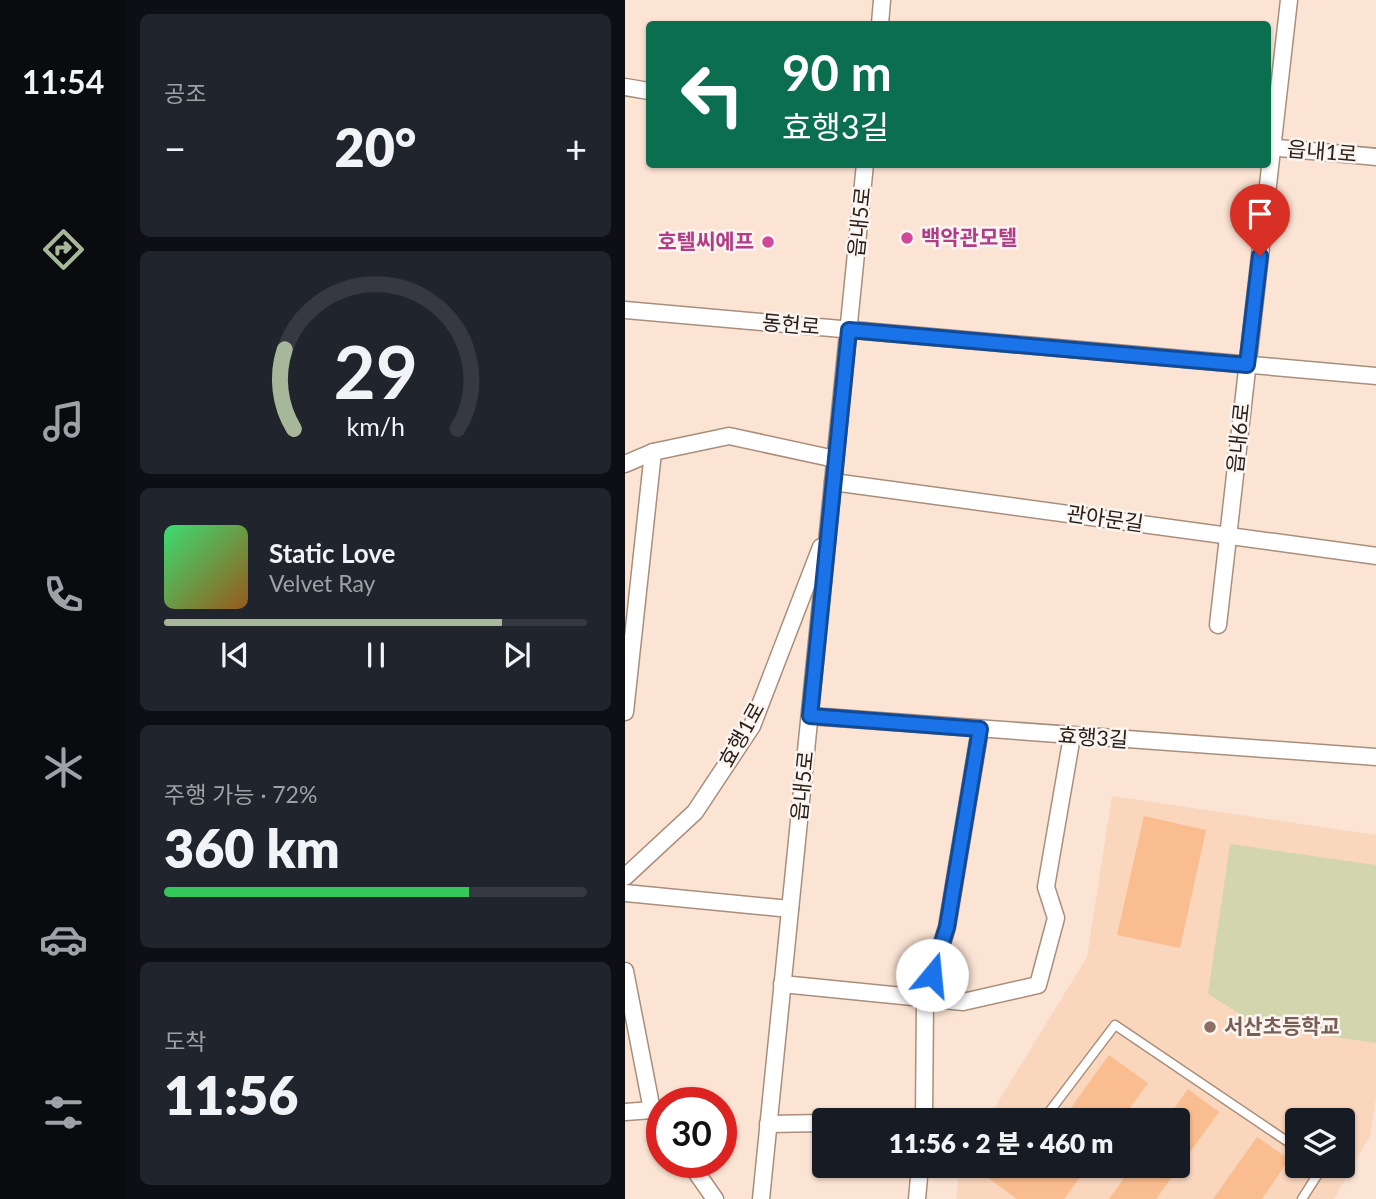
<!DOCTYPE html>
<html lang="ko">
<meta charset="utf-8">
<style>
body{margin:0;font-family:Lato,"Noto Sans KR",sans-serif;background:#20242c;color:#f1f3f6;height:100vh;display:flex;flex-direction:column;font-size:26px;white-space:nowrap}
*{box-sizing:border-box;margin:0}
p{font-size:23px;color:#9ea1a6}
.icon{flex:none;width:38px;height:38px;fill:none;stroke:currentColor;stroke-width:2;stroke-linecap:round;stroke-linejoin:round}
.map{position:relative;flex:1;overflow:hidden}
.sheet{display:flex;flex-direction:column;gap:14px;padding:14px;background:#0d0f14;width:499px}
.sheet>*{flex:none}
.guide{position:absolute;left:21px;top:21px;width:625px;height:147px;border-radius:7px;box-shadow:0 2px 5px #0004;background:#0b6e4f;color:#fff;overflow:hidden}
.tools{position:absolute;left:660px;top:1108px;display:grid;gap:14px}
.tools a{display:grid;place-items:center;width:70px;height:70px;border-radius:7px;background:#171b24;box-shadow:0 2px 5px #0004;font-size:35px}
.speed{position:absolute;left:21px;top:1087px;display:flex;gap:14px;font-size:35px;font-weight:700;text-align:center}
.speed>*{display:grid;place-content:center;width:91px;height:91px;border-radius:50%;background:#171b24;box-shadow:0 2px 5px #0004;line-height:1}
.speed .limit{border:10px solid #d22;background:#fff;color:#111}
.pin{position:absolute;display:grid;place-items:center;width:60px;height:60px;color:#fff;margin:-72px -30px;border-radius:50% 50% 50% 0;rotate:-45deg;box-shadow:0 0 7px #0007}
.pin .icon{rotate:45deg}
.me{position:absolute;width:77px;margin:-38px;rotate:17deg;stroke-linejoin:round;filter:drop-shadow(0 0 5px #0008)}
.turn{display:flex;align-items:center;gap:24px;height:147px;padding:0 21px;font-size:32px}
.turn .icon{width:91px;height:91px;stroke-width:2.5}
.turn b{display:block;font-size:49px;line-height:60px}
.big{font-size:52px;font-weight:800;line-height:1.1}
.sheet .widget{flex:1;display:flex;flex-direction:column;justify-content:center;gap:10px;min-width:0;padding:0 24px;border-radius:10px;background:#20242c}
.sheet .dial{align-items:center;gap:0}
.dial svg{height:182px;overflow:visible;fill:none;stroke:#363941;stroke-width:7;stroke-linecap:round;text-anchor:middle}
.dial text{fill:#f1f3f6;stroke:none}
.song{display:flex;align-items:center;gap:21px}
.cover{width:84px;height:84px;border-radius:10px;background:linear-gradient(135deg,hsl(140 70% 55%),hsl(30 70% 35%))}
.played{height:7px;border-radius:4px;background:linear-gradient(90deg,#a6b899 80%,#363941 80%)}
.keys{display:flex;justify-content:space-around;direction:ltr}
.heat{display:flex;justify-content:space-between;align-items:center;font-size:38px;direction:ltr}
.charge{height:10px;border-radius:5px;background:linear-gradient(90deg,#34c759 72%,#363941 0)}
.trip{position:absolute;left:187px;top:1108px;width:378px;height:70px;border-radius:7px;background:#171b24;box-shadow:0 2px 5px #0004;font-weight:800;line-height:70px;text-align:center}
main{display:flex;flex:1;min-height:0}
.tabs{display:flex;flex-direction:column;width:126px;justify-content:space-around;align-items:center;background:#090b0e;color:#9ea1a6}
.tabs .icon{width:49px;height:49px}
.tabs .current{color:#a6b899}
.tabs b{font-size:32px;color:#f1f3f6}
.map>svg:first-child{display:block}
.built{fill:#fad6bd;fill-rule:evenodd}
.green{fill:#d3d6ad}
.building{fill:#fabd90}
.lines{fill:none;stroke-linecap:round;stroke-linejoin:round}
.lane-casing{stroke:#a98e7b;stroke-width:11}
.street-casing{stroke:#a98e7b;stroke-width:19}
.lane{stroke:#fff;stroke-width:8}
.street{stroke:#fff;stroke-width:16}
.route-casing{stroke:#114b97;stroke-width:18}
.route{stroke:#1a73e8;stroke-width:12}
.hotel-dot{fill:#d1479c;stroke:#fbf5f1;stroke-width:2.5}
.education-dot{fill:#8d6e63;stroke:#fbf5f1;stroke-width:2.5}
.labels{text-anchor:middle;stroke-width:5;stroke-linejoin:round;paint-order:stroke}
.street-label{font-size:21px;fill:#2a2018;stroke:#fbf5f1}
.hotel-label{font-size:21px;font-weight:bold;fill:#b23c85;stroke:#fbf5f1;text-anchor:start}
.education-label{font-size:21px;font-weight:bold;fill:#785e54;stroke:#fbf5f1;text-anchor:start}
</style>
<main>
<nav class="tabs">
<b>11:54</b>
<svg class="icon current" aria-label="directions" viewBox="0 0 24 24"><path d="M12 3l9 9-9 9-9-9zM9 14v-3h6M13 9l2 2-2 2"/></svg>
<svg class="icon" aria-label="music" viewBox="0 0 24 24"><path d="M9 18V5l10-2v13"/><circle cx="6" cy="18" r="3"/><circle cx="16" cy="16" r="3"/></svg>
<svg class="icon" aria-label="phone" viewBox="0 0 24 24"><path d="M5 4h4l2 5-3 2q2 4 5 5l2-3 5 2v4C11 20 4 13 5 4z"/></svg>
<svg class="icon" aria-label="climate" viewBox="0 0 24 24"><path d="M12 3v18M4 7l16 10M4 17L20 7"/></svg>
<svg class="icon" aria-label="car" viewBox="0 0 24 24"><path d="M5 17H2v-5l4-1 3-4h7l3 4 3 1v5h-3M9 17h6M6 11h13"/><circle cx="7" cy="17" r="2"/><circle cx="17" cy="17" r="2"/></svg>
<svg class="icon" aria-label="filters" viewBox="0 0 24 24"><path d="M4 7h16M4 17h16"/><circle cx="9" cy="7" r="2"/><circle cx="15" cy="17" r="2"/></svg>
</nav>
<section class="sheet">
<div class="widget"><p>공조</p>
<div class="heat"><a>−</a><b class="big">20°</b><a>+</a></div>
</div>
<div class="widget dial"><svg viewBox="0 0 100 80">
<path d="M14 69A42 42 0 1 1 86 69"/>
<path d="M14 69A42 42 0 0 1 10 34" stroke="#a6b899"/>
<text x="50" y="56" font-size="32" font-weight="700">29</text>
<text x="50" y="72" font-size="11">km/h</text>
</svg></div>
<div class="widget">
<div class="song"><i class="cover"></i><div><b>Static Love</b><p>Velvet Ray</p></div></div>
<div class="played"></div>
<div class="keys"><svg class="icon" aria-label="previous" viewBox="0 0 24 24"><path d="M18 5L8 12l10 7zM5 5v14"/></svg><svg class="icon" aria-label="pause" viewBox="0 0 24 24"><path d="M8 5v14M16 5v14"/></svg><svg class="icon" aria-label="next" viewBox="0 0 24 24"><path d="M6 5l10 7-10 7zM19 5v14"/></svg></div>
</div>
<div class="widget"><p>주행 가능 · 72%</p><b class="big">360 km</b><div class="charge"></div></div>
<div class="widget"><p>도착</p><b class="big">11:56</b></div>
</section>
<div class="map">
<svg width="752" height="1199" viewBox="0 0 752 1199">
<rect width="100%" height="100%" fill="#fce4d4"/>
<path class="built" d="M487,796L751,835V1097L745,1136L709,1199H331L334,1166H553V1120H362L462,957ZM672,1120H718V1166H672Z"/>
<polygon class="green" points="605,844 751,865 751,1043 634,1026 583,994"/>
<g class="building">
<polygon points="519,816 581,830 555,948 492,935"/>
<polygon points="484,1055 523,1083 496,1120 437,1120"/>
<polygon points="563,1089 594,1112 531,1199 484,1199 508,1166 553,1166 553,1120 541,1120"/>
<polygon points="632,1137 664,1159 637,1199 588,1199"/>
<polygon points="365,1166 463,1166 439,1199 392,1199 358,1174"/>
</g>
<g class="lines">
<g class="lane-casing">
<g id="lane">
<polyline points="418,1120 490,1025 672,1148"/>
<polyline points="677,1199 698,1166"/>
</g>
</g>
<g class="street-casing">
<g id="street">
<polyline points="255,24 257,0"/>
<polyline points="0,87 24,91"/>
<polyline points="642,147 752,157"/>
<polyline points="0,310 752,376"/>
<polyline points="0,464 28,452 104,436 210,459"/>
<polyline points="208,482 752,556"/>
<polyline points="593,625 664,0"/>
<polyline points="0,712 28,452"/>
<polyline points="185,716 752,757"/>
<polyline points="0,877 70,812 127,726 196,547"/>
<polyline points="0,893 165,909"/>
<polyline points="0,971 27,1110 37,1123"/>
<polyline points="157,984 338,1002 413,985 431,918 421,887 447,736"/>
<polyline points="0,1112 27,1110"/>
<polyline points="299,1120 300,999 322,927 355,729"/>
<polyline points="143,1124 200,1123"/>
<polyline points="64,1162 90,1199"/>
<polyline points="136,1199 240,164"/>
<polyline points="292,1199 295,1166"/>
</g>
</g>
<use href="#lane" class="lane"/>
<use href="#street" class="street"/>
</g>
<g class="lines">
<g class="route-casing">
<polyline id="route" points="307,975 322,927 355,729 185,716 224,330 622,365 635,256"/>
</g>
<use href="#route" class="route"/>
</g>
<g class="hotel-dot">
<circle cx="282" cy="238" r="7"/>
<circle cx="143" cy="242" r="7"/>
</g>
<circle class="education-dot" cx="585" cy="1027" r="7"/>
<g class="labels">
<g class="street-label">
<text transform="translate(697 152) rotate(5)" y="7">읍내1로</text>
<text transform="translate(235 222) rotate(-84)" y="7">읍내5로</text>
<text transform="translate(166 325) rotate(5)" y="7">동헌로</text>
<text transform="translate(614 438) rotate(-84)" y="7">읍내6로</text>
<text transform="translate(480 519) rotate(8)" y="7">관아문길</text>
<text transform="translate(117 735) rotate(-61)" y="7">효행1로</text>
<text transform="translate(468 738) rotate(4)" y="7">효행3길</text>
<text transform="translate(178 786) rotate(-84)" y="7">읍내5로</text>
</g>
<g class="hotel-label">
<text x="296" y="245">백악관모텔</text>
<text x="129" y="249" text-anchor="end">호텔씨에프</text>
</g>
<g class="education-label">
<text x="599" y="1034">서산초등학교</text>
</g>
</g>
</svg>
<div class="tools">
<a><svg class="icon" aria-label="layers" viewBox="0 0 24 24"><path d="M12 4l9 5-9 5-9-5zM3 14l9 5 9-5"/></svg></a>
</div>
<div class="speed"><div class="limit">30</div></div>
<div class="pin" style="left:635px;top:256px;background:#d93025"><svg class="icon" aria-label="arrive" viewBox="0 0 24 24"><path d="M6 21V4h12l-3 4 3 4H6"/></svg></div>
<svg class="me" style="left:307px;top:975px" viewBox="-20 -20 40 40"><circle r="19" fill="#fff"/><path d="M0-13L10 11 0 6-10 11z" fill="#1a73e8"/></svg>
<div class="trip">11:56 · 2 분 · 460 m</div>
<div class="guide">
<div class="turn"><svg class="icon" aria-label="left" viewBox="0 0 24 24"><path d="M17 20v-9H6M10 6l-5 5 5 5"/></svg><div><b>90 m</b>효행3길</div></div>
</div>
</div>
</main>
